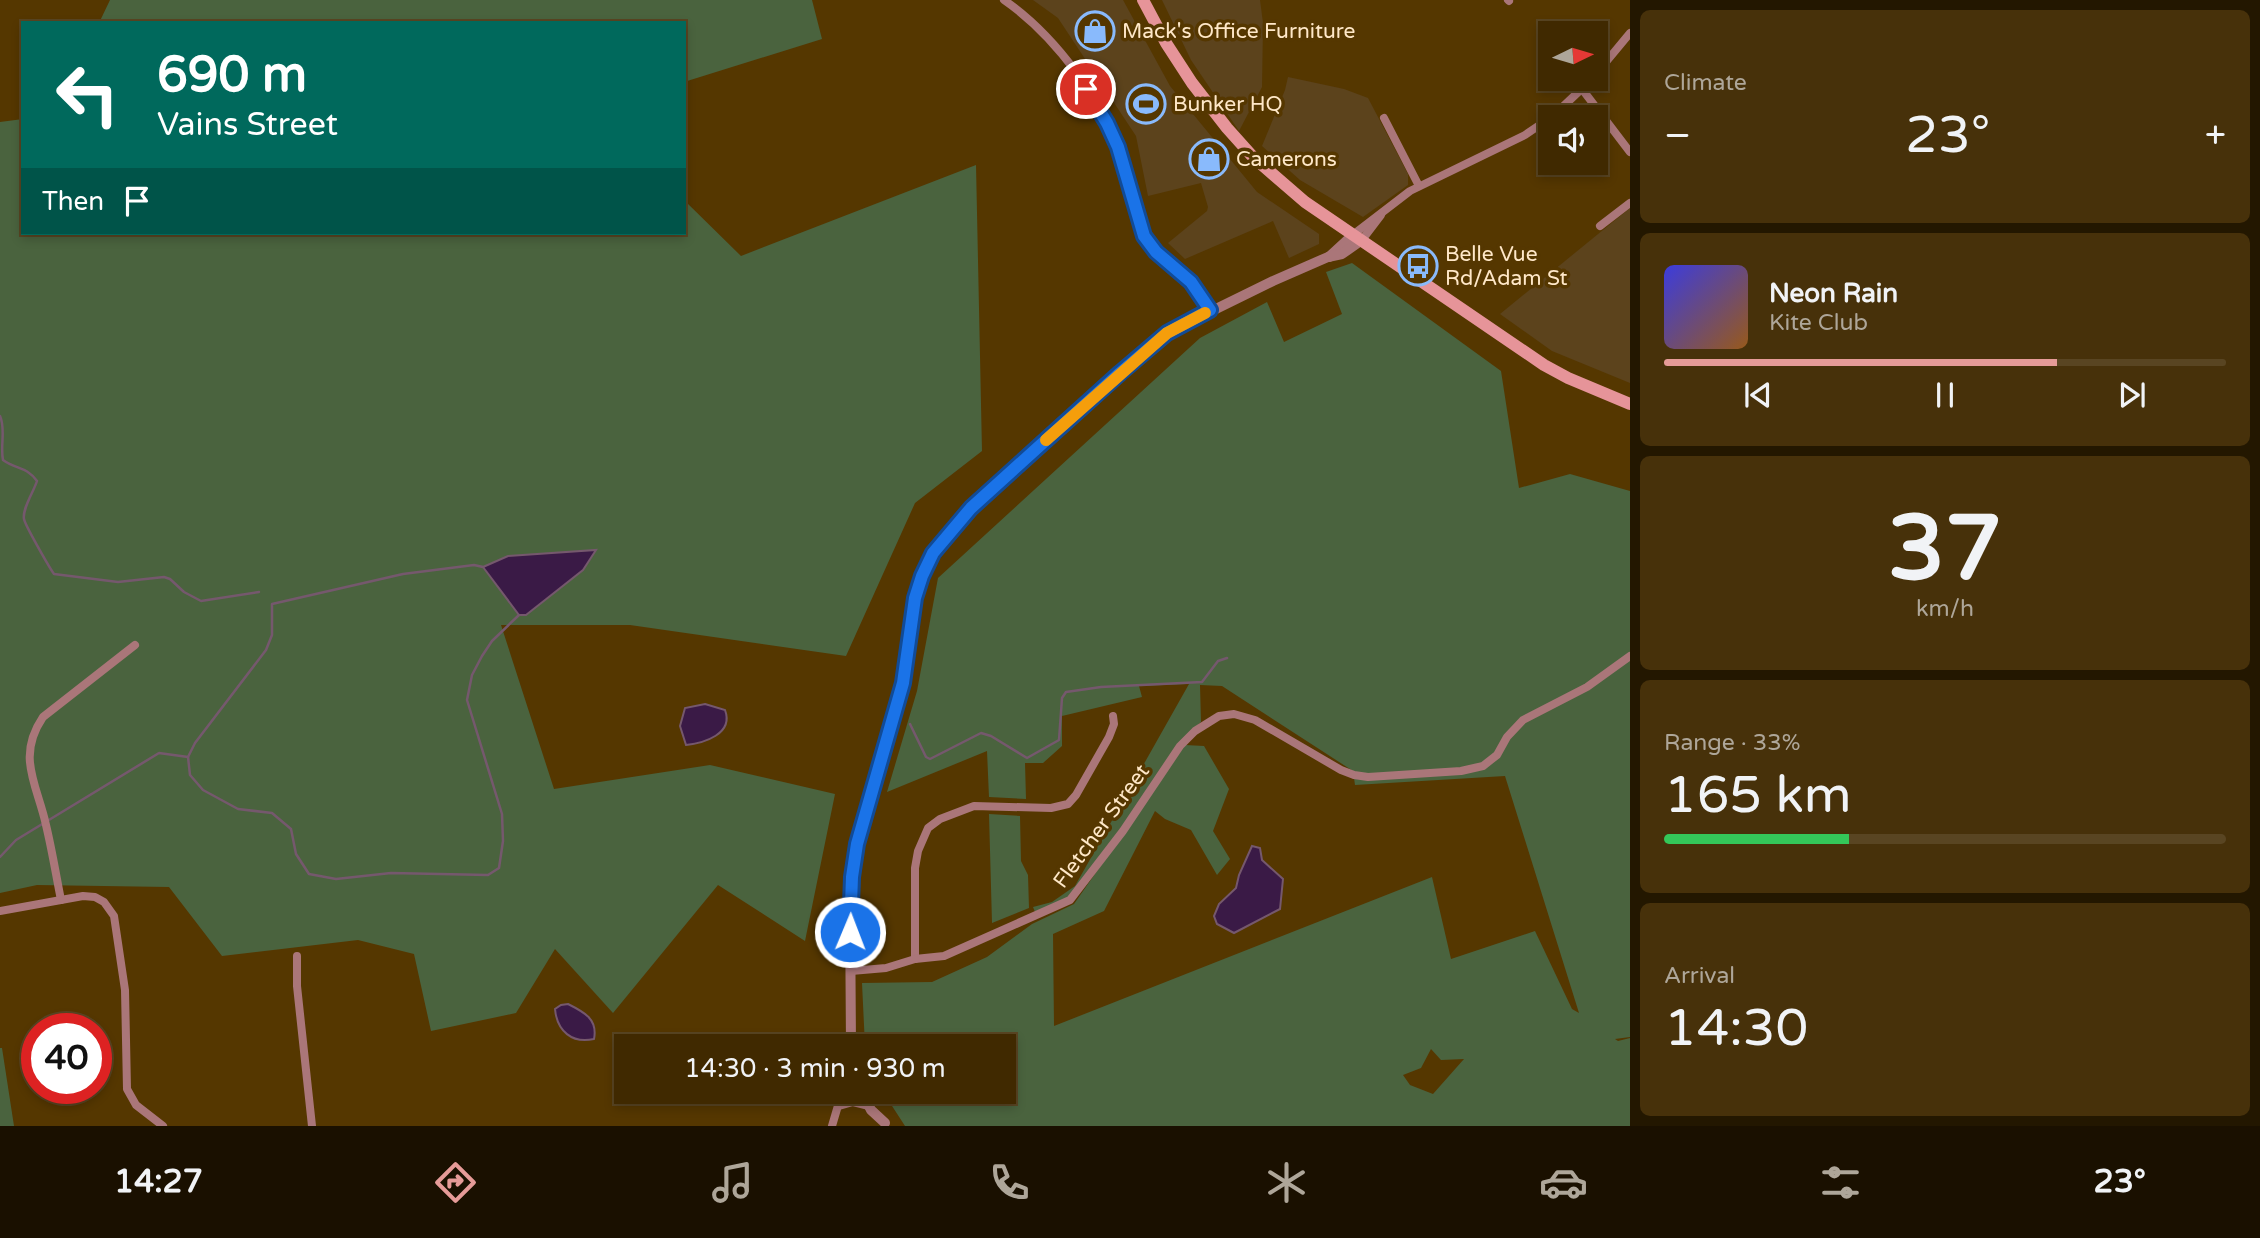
<!DOCTYPE html>
<meta charset="utf-8">
<style>
body{margin:0;font-family:"Varela Round",sans-serif;background:#47310a;color:#f1f3f6;height:100vh;display:flex;flex-direction:column;font-size:26px;white-space:nowrap}
*{box-sizing:border-box;margin:0}
p{font-size:23px;color:#aea699}
.icon{flex:none;width:38px;height:38px;fill:none;stroke:currentColor;stroke-width:2;stroke-linecap:round;stroke-linejoin:round}
.map{position:relative;flex:1;overflow:hidden}
.side{display:flex;flex-direction:column;gap:10px;padding:10px;background:#231700;width:630px}
.side>*{flex:none}
.top-card{position:absolute;left:21px;top:21px;width:665px;height:214px;border-radius:0px;box-shadow:0 4px 10px #0003,0 0 0 2px #594522;background:#00695c;color:#fff;overflow:hidden}
.needle{width:46px;rotate:85deg}
.controls{position:absolute;left:1538px;top:21px;display:grid;gap:14px}
.controls a{display:grid;place-items:center;width:70px;height:70px;border-radius:0px;background:#402900;box-shadow:0 4px 10px #0003,0 0 0 2px #594522;font-size:35px}
.speed{position:absolute;left:21px;top:1013px;display:flex;gap:14px;font-size:35px;font-weight:700;text-align:center}
.speed>*{display:grid;place-content:center;width:91px;height:91px;border-radius:50%;background:#402900;box-shadow:0 4px 10px #0003,0 0 0 2px #594522;line-height:1}
.speed .limit{border:10px solid #d22;background:#fff;color:#111}
.pin{position:absolute;display:grid;place-items:center;width:60px;height:60px;color:#fff;margin:-30px;border:4px solid #fff;border-radius:50%;box-shadow:0 2px 7px #0007}
.me{position:absolute;width:77px;margin:-38px;rotate:1deg;stroke-linejoin:round;filter:drop-shadow(0 0 5px #0008)}
.turn{display:flex;align-items:center;gap:24px;height:147px;padding:0 21px;font-size:32px}
.turn .icon{width:91px;height:91px;stroke-width:2.5}
.turn b{display:block;font-size:49px;line-height:60px}
.then{display:flex;align-items:center;height:66px;padding:0 21px;background:#0003;gap:14px;font-size:26px}
.big{font-size:52px;font-weight:600;line-height:1.1}
.side .card{flex:1;display:flex;flex-direction:column;justify-content:center;gap:10px;min-width:0;padding:0 24px;border-radius:10px;background:#47310a}
.side .dial{align-items:center;gap:0}
.dial b{font-size:91px;line-height:1}
.song{display:flex;align-items:center;gap:21px}
.cover{width:84px;height:84px;border-radius:10px;background:linear-gradient(135deg,hsl(240 70% 55%),hsl(30 70% 35%))}
.played{height:7px;border-radius:4px;background:linear-gradient(90deg,#e69b98 70%,#594522 70%)}
.keys{display:flex;justify-content:space-around;direction:ltr}
.heat{display:flex;justify-content:space-between;align-items:center;font-size:38px;direction:ltr}
.charge{height:10px;border-radius:5px;background:linear-gradient(90deg,#34c759 33%,#594522 0)}
.trip{position:absolute;left:614px;top:1034px;width:402px;height:70px;border-radius:0px;background:#402900;box-shadow:0 4px 10px #0003,0 0 0 2px #594522;font-weight:600;line-height:70px;text-align:center}
.tab-bar{display:flex;height:112px;justify-content:space-around;align-items:center;background:#1a1000;color:#aea699}
.tab-bar .icon{width:49px;height:49px}
.tab-bar .selected{color:#e69b98}
.tab-bar b{font-size:32px;color:#f1f3f6}
main{display:flex;flex:1;min-height:0}
.map>svg:first-child{display:block}
.built{fill:#5c431c}
.green{fill:#4a633e;fill-rule:evenodd}
.water{fill:#3a1a46;stroke:#75586d;stroke-width:2}
.lines{fill:none;stroke-linecap:round;stroke-linejoin:round}
.stream{stroke:#75586d;stroke-width:2.5}
.minor{stroke:#aa7679;stroke-width:8}
.tertiary{stroke:#aa7679;stroke-width:10}
.secondary{stroke:#e69499;stroke-width:12}
.route-casing{stroke:#114b97;stroke-width:18}
.route{stroke:#1a73e8;stroke-width:12}
.slow{stroke:#f59e0b;stroke-width:12}
.labels{text-anchor:middle;stroke-width:7;stroke-linejoin:round;paint-order:stroke}
.poi-label{font-size:21px;fill:#ffe8c8;stroke:#553700;text-anchor:start}
.street-label{font-size:21px;fill:#ffe8c8;stroke:#553700}
</style>
<main>
<div class="map">
<svg width="1630" height="1126" viewBox="0 0 1630 1126">
<rect width="100%" height="100%" fill="#553700"/>
<g class="built">
<polygon points="1033,0 1123,0 1170,86 1257,192 1319,234 1319,244 1289,258 1273,221 1185,259 1168,243 1207,211 1208,207 1201,183 1148,196 1136,136 1058,18"/>
<polygon points="1162,0 1260,0 1263,23 1262,87 1239,131 1191,60"/>
<polygon points="1288,77 1344,89 1368,98 1408,174 1408,185 1363,217 1300,180 1262,146 1285,90"/>
<polygon points="1630,208 1630,383 1552,351 1500,314"/>
</g>
<g class="green">
<polygon points="110,0 812,0 822,39 684,82 684,23 99,23"/>
<polygon points="23,119 23,233 684,233 684,200 741,256 976,165 982,451 915,503 846,656 630,625 501,625 554,789 710,765 835,794 805,941 718,885 613,1013 555,949 516,1013 431,1031 414,954 358,940 222,956 169,887 37,885 0,893 0,122"/>
<path d="M1352,263L1501,371L1519,488L1570,474L1630,491V1037L1615,1039L1618,1041L1630,1038V1126H905L883,1092H1004V1046H865L862,983L932,982L987,957L1032,924L1074,904L1185,745L1204,746L1229,789L1213,831L1230,859L1217,875L1191,830L1165,819L1155,811L1104,911L1053,934L1054,1026L1432,877L1451,959L1535,931L1572,1009L1579,1013L1505,776L1355,785L1353,771L1222,686L1200,685L1201,722L1183,739L1118,834L1065,901L1035,912L1033,907L1052,902L1075,886L1189,684L1139,686L1142,697L1062,716V746L1043,763H1025L1026,799L989,797L987,751L887,792L917,691L938,578L1200,338L1267,302L1284,342L1342,314L1326,272ZM1431,1049L1441,1060L1464,1059L1433,1094L1410,1085L1403,1075L1421,1068Z"/>
<polygon points="989,814 1020,816 1021,861 1028,875 1029,908 992,923"/>
<polygon points="0,1048 2,1048 14,1126 0,1126"/>
</g>
<g class="water">
<polygon points="596,550 583,570 526,615 519,615 483,567 508,556"/>
<path d="M705,704L725,710C734,734 704,743 686,745L680,726L685,708Z"/>
<polygon points="1252,846 1260,848 1262,860 1283,879 1280,909 1234,933 1217,924 1214,916 1219,904 1236,888 1239,875"/>
<path d="M568,1004C584,1012 598,1019 594,1039C572,1044 557,1031 555,1009L561,1005Z"/>
</g>
<g class="lines">
<g class="stream">
<path d="M0,416C6,429 0,446 3,460C17,470 26,466 37,481C34,491 22,509 24,519C25,525 49,567 54,574L118,582L164,577L170,579L184,592L201,601L259,592"/>
<polyline points="483,567 474,565 403,574 272,604 272,635 266,650 195,743 188,757 190,775 203,790 238,809 272,813 291,829 296,854 309,874 336,879 391,873 488,875 499,868 503,841 502,814 467,700 472,675 482,656 492,641 519,615"/>
<polyline points="910,724 926,757 930,759 981,733 991,736 1027,758 1059,740 1062,698 1066,692 1101,687 1202,682 1218,661 1227,658"/>
<polyline points="0,857 16,840 159,753 188,757"/>
</g>
<g class="minor">
<path d="M1004,0C1056,36 1104,102 1124,162C1132,187 1133,217 1146,239C1154,254 1169,262 1181,272C1194,283 1202,296 1210,311"/>
<polyline points="1508,0 1509,1"/>
<polyline points="1596,74 1630,33"/>
<polyline points="1582,89 1630,152"/>
<polyline points="1552,117 1592,79"/>
<polyline points="1384,118 1419,186"/>
<polyline points="1600,226 1630,203"/>
<polyline points="1354,234 1410,191 1525,135 1550,118"/>
<polyline points="1362,240 1381,215"/>
<path d="M61,900C56,875 52,850 46,825C37,784 16,757 43,717L135,645"/>
<polyline points="0,911 83,896 95,897 104,902 114,916 125,990 127,1089 136,1105 163,1126"/>
<polyline points="297,956 297,986 312,1126"/>
<polyline points="915,959 915,868 918,851 928,828 940,819 974,806 1051,808 1068,804 1076,795 1109,737 1114,724 1113,716"/>
<polyline points="851,971 886,968 915,959 944,956 1070,900 1123,831 1180,746 1195,731 1219,716 1234,714 1255,720 1341,770 1354,775 1368,777 1461,771 1483,766 1497,755 1507,737 1523,720 1587,687 1630,656"/>
<polyline points="839,1106 853,1102 869,1106"/>
<polyline points="832,1126 842,1092"/>
</g>
<g class="tertiary">
<polyline points="1329,257 1354,234"/>
<polyline points="851,1046 850,905 854,858 903,683 915,598 922,576 933,553 971,508 1167,333 1273,281 1328,257 1342,254 1362,240"/>
<polyline points="862,1092 871,1110 885,1123"/>
</g>
<polyline class="secondary" points="1143,0 1166,43 1192,83 1227,128 1253,157 1305,202 1544,365 1568,378 1630,404"/>
</g>
<g class="lines">
<g class="route-casing">
<polyline id="route" points="850,932 852,877 857,844 903,683 915,598 922,576 933,553 971,508 1120,373 1167,333 1210,310 1191,282 1156,252 1144,236 1118,147 1107,123 1086,89"/>
</g>
<use href="#route" class="route"/>
<polyline class="slow" points="1046,440 1167,333 1205,313"/>
</g>
<defs>
<g id="shop-ring" transform="scale(2.0125)"><circle r="9.5" fill="#553700" stroke="#89bafc" stroke-width="1.5"/><path d="M-5-2.5h2.3a2.7 3.5 0 0 1 5.4 0H5L5.5 6h-11ZM-1.5-2.5h3a1.5 2.3 0 0 0-3 0Z" fill="#89bafc"/></g>
<g id="stadium-ring" transform="scale(2.0125)"><circle r="9.5" fill="#553700" stroke="#89bafc" stroke-width="1.5"/><path d="M0-5a6.5 5 0 1 0 0 10a6.5 5 0 1 0 0-10ZM-3.5-1.8h7v3.6h-7Z" fill="#89bafc"/></g>
<g id="bus-ring" transform="scale(2.0125)"><circle r="9.5" fill="#553700" stroke="#89bafc" stroke-width="1.5"/><path d="M-5-6H5V4H4V6H2V4H-2V6H-4V4H-5ZM-3.5-4V0h7V-4ZM-3.5 1.2v1.5H-2V1.2ZM2 1.2v1.5H3.5V1.2Z" fill="#89bafc"/></g>
</defs>
<g fill-rule="evenodd">
<use href="#shop-ring" x="1095" y="31"/>
<use href="#stadium-ring" x="1146" y="104"/>
<use href="#shop-ring" x="1209" y="159"/>
<use href="#bus-ring" x="1418" y="266"/>
</g>
<g class="labels">
<g class="poi-label">
<text x="1122" y="38">Mack's Office Furniture</text>
<text x="1173" y="111">Bunker HQ</text>
<text x="1236" y="166">Camerons</text>
<text x="1445" y="261">Belle Vue<tspan x="1445" dy="24">Rd/Adam St</tspan></text>
</g>
<g class="street-label">
<text transform="translate(1101 826) rotate(-54)" y="7">Fletcher Street</text>
</g>
</g>
</svg>
<div class="controls">
<a><svg class="needle" viewBox="-14 -14 28 28"><path d="M0-13l5 13h-10z" fill="#e53935"/><path d="M0 13l5-13h-10z" fill="#aea699"/></svg></a>
<a><svg class="icon" aria-label="sound" viewBox="0 0 24 24"><path d="M4 9h4l5-4v14l-5-4H4zM17 9q2 3 0 6"/></svg></a>
</div>
<div class="speed"><div class="limit">40</div></div>
<div class="pin" style="left:1086px;top:89px;background:#d93025"><svg class="icon" aria-label="arrive" viewBox="0 0 24 24"><path d="M6 21V4h12l-3 4 3 4H6"/></svg></div>
<svg class="me" style="left:850px;top:932px" viewBox="-20 -20 40 40"><circle r="17" fill="#1a73e8" stroke="#fff" stroke-width="3"/><path d="M0-11L8 9 0 5-8 9z" fill="#fff"/></svg>
<div class="trip">14:30 · 3 min · 930 m</div>
<div class="top-card">
<div class="turn"><svg class="icon" aria-label="left" viewBox="0 0 24 24"><path d="M17 20v-9H6M10 6l-5 5 5 5"/></svg><div><b>690 m</b>Vains Street</div></div>
<div class="then">Then<svg class="icon" aria-label="arrive" viewBox="0 0 24 24"><path d="M6 21V4h12l-3 4 3 4H6"/></svg></div>
</div>
</div>
<section class="side">
<div class="card"><p>Climate</p>
<div class="heat"><a>−</a><b class="big">23°</b><a>+</a></div>
</div>
<div class="card">
<div class="song"><i class="cover"></i><div><b>Neon Rain</b><p>Kite Club</p></div></div>
<div class="played"></div>
<div class="keys"><svg class="icon" aria-label="previous" viewBox="0 0 24 24"><path d="M18 5L8 12l10 7zM5 5v14"/></svg><svg class="icon" aria-label="pause" viewBox="0 0 24 24"><path d="M8 5v14M16 5v14"/></svg><svg class="icon" aria-label="next" viewBox="0 0 24 24"><path d="M6 5l10 7-10 7zM19 5v14"/></svg></div>
</div>
<div class="card dial"><b>37</b><p>km/h</p></div>
<div class="card"><p>Range · 33%</p><b class="big">165 km</b><div class="charge"></div></div>
<div class="card"><p>Arrival</p><b class="big">14:30</b></div>
</section>
</main>
<nav class="tab-bar">
<b>14:27</b>
<svg class="icon selected" aria-label="directions" viewBox="0 0 24 24"><path d="M12 3l9 9-9 9-9-9zM9 14v-3h6M13 9l2 2-2 2"/></svg>
<svg class="icon" aria-label="music" viewBox="0 0 24 24"><path d="M9 18V5l10-2v13"/><circle cx="6" cy="18" r="3"/><circle cx="16" cy="16" r="3"/></svg>
<svg class="icon" aria-label="phone" viewBox="0 0 24 24"><path d="M5 4h4l2 5-3 2q2 4 5 5l2-3 5 2v4C11 20 4 13 5 4z"/></svg>
<svg class="icon" aria-label="climate" viewBox="0 0 24 24"><path d="M12 3v18M4 7l16 10M4 17L20 7"/></svg>
<svg class="icon" aria-label="car" viewBox="0 0 24 24"><path d="M5 17H2v-5l4-1 3-4h7l3 4 3 1v5h-3M9 17h6M6 11h13"/><circle cx="7" cy="17" r="2"/><circle cx="17" cy="17" r="2"/></svg>
<svg class="icon" aria-label="filters" viewBox="0 0 24 24"><path d="M4 7h16M4 17h16"/><circle cx="9" cy="7" r="2"/><circle cx="15" cy="17" r="2"/></svg>
<b>23°</b>
</nav>
